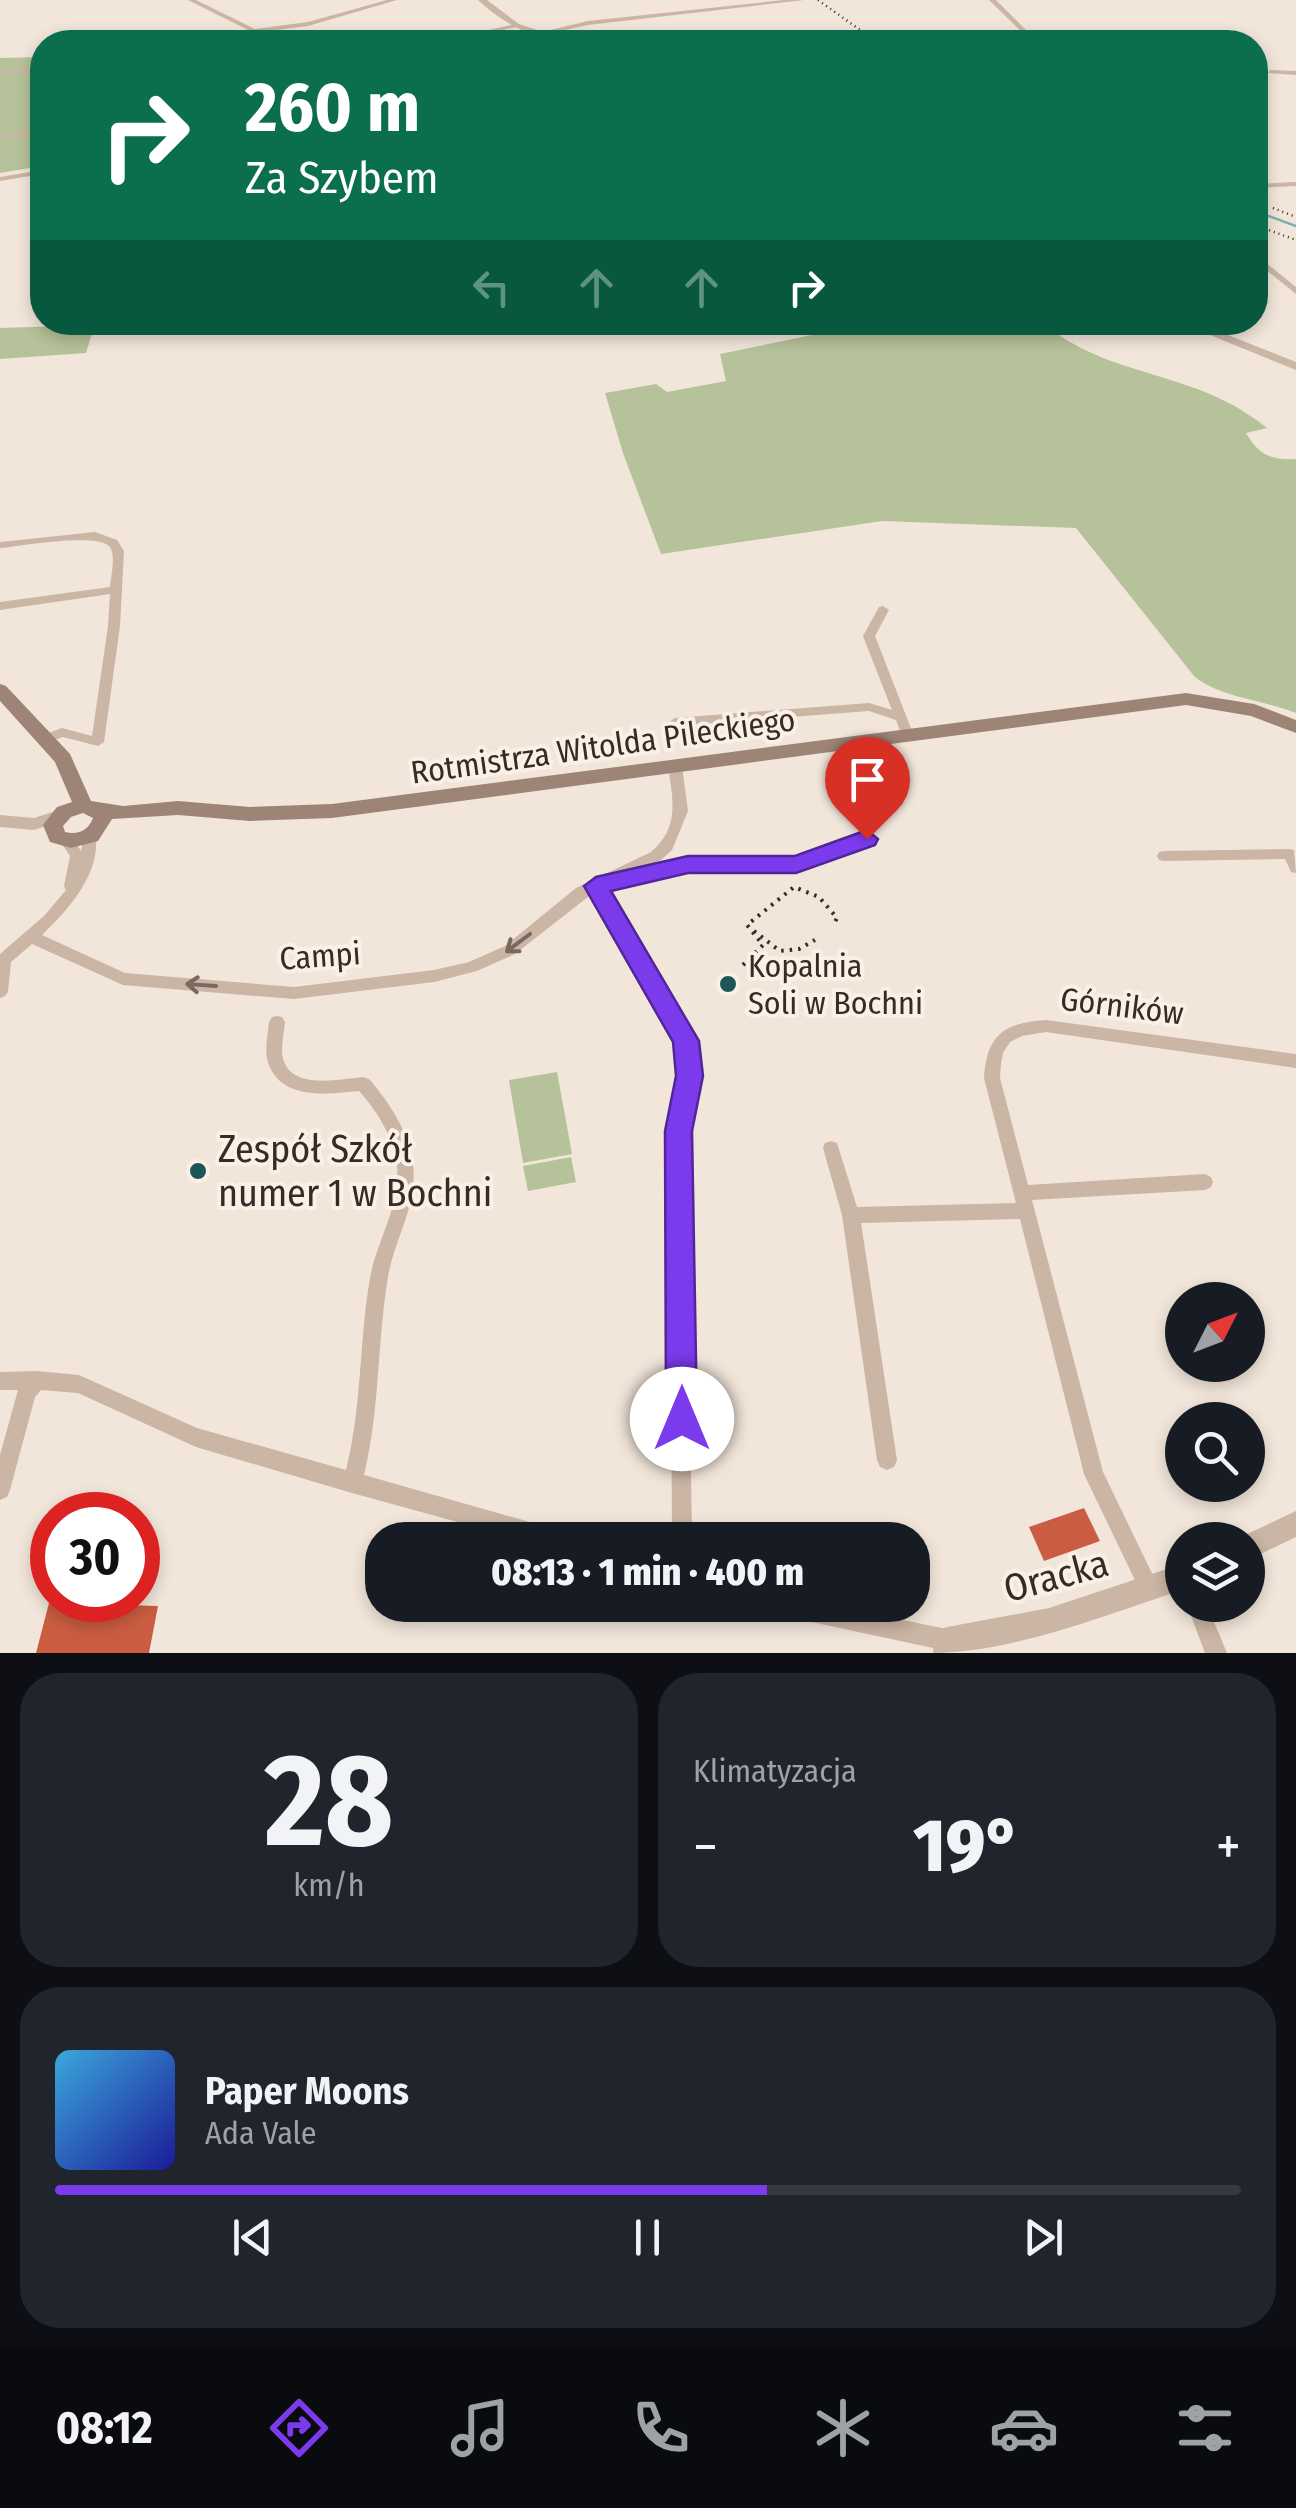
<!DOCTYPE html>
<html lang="pl">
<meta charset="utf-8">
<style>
body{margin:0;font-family:"Fira Sans Condensed",sans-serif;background:#20242c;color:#f1f3f6;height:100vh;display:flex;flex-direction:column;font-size:38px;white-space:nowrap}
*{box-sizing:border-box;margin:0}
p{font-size:32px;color:#9ea1a6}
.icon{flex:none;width:55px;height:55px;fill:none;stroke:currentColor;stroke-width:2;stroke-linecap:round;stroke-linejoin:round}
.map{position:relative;height:1653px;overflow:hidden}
.panel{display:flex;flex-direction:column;gap:20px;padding:20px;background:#0d0f14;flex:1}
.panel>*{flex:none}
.top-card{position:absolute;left:30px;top:30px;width:1238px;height:305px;border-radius:40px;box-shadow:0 5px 15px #0003;background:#0b6e4f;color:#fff;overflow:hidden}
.needle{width:65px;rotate:48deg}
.tools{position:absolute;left:1165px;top:1282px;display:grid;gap:20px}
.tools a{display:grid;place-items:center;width:100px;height:100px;border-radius:50%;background:#171b24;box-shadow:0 5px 15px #0003;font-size:50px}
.speed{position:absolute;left:30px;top:1492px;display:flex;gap:20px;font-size:50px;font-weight:700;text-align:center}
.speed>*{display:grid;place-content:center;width:130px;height:130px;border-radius:50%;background:#171b24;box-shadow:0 5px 15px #0003;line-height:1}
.speed .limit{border:15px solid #d22;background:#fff;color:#111}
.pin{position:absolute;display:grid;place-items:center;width:85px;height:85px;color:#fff;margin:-102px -42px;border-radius:50% 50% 50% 0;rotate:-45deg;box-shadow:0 0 10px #0007}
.pin .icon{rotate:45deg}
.me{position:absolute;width:110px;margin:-55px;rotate:0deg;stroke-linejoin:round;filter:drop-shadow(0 0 8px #0008)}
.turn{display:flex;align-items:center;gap:35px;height:210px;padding:0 50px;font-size:45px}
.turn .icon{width:130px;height:130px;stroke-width:2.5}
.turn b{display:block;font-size:70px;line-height:85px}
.lanes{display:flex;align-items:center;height:95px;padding:0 50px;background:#0003;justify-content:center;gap:50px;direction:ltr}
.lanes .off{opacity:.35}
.big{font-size:75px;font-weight:800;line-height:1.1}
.panel .card{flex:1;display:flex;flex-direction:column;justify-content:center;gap:15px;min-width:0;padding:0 35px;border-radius:40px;background:#20242c}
.panel .dial{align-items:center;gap:0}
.dial b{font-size:130px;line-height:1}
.song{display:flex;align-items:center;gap:30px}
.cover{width:120px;height:120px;border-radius:15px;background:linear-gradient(135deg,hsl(200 70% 55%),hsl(240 70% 35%))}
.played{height:10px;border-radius:5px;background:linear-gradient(90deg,#7c3aed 60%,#363941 60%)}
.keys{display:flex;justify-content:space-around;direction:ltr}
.heat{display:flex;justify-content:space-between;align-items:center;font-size:55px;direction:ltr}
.panel .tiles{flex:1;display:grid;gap:20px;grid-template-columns:1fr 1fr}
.card:last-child{grid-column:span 2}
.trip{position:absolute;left:365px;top:1522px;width:565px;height:100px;border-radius:40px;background:#171b24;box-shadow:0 5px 15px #0003;font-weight:800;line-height:100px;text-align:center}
.tabs{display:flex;height:160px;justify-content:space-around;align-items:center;background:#090b0e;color:#9ea1a6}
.tabs .icon{width:70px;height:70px}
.tabs .on{color:#7c3aed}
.tabs b{font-size:45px;color:#f1f3f6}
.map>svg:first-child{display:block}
.green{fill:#b6c299}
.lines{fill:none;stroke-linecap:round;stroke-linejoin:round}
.stream{stroke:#78b0b0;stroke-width:2.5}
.building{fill:#ca5d41}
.minor{fill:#cbb5a5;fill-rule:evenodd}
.tertiary{fill:#cbb5a5;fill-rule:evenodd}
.secondary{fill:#9e8477;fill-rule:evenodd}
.rail-far1{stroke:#362b27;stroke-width:2.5;stroke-dasharray:1 4;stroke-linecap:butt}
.rail{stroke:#362b27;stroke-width:4;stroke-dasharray:2.5 6;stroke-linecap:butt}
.oneway{stroke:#796960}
.route{fill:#7c3aed;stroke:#51269a;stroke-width:2.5}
.poi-dot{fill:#1b5759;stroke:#faf0e6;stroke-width:4}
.labels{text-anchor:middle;stroke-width:8;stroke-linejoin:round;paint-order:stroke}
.street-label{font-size:32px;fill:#362b27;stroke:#faf0e6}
.poi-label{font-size:32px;fill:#362b27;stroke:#faf0e6;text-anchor:start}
.near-poi-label{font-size:38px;fill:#362b27;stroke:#faf0e6;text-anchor:start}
.near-street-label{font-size:38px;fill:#362b27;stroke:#faf0e6}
</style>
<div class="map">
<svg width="1296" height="1653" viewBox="0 0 1296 1653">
<rect width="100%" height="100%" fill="#f2e6da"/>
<g class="green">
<polygon points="42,57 42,166 0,173 0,58"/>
<path d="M1042,322C1109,380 1194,368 1267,428L1246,433C1258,454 1271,461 1296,459V713C1264,700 1218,697 1194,676L1076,528L882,521L661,554L623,453L605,393L656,384L667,392L726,381L720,354L841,329L839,323Z"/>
<polygon points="61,326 93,330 86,353 0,359 0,328"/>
<polygon points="557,1072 572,1154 523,1163 509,1080"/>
<polygon points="571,1157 576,1182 528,1191 523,1166"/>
</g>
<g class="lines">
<polyline class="stream" points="1255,211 1296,226"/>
</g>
<g class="building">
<polygon points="1084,1508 1100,1541 1044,1561 1029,1527"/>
<polygon points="49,1603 158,1606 149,1653 36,1653"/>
</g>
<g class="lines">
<g class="minor">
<polygon points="188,0 196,0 255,29 308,22 387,0 397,0 308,26 261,32 279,42 272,42"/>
<polygon points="784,0 804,0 588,25 537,36 534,34 588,21"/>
<polygon points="989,0 996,0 1038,42 1032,42"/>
<polygon points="516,24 518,27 444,42 434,42"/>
<polygon points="138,36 147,41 148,42 141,42 136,39"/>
<rect x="0" y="69" width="42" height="4"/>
<polygon points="1270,70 1296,71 1296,75 1268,73"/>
<polygon points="42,128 42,132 0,140 0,136"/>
<polygon points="42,170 42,174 0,181 0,177"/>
<polygon points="1296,182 1296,186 1255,188 1255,184"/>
<polygon points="1255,254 1296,287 1296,294 1255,261"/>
<path d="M95,532L117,540L124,551L120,626L104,742L98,746L63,737L45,743L39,739L40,736L62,728L92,736L108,626L110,594L0,610V602L110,587C111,577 116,556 110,547C100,532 20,546 0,548V542Z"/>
<polygon points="883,606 889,610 875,636 914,736 913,739 903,739 896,720 869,711 675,726 669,722 675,718 869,703 892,710 863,636 879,607"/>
<path d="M675,761L682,766L688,811L672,850L661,860L641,869L709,858L795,860L867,834L874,839L872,843L796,870L709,868L628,882L622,879L604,887L694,1041L697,1076L686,1131L692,1540H672L670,1131L681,1076L678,1042L593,893L515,954L477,971L434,982L294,999L123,985L32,944L11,962L8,992L5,996L0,998V954L44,916L66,890L64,886L70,856L60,841L62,837H72L81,851L85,832H95C103,872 68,910 42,935L125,973L294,987L434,970L469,962L505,946L576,888L651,852C680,827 673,800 668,766Z"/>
<polygon points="1289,849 1294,850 1296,873 1291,872 1285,859 1164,861 1159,860 1157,856 1159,852 1164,851"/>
<path d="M277,1016L282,1017L285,1022C284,1035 279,1052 285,1064C297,1089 341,1079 363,1077L369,1079C390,1103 410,1134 413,1166C418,1205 394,1240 388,1277C377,1343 380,1410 364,1475L558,1530L565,1533L568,1540H523L352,1493L196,1447L78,1393L41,1390L35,1397L10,1490L7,1497L0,1500V1455L18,1390H0V1372L37,1371L79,1375L197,1428L346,1470C362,1407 359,1342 370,1278C377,1240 401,1205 397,1166C394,1138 378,1112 359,1091C328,1094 280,1101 268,1062C264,1050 268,1035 269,1022L272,1017Z"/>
<path d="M1046,1020L1296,1054V1068L1046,1032L1022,1036L1010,1042L1003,1053L1001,1064L1000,1078L1028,1185L1205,1174L1211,1177L1213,1182L1211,1187L1205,1190L1032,1200L1103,1472L1160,1590L1157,1597L1150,1600L1143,1597L1084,1474L1020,1219L861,1223L897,1460L894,1467L887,1470L880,1467L877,1460L842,1215L823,1148L825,1143L831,1141L837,1143L857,1207L1016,1203L984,1078C987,1034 1004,1023 1046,1020Z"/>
<polygon points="769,1605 829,1605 947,1629 954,1633 958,1640 954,1647 947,1651 779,1615 772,1612"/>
<polygon points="1187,1605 1207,1605 1227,1653 1205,1653"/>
</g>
<g class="tertiary">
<path d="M478,0H487L519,24L573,42C538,44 503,23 478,0Z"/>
<polygon points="1178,322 1195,322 1296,362 1296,370"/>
<polygon points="59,810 65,812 68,816 65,820 34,830 0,827 0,815 34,818"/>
<polygon points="1296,1511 1296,1537 1248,1560 1248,1540 1238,1540 1239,1538"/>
<path d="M1182,1564V1590C1106,1615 1011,1653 933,1653L934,1640L937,1630L947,1627L1049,1608Z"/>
</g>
<path class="secondary" d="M0,684L6,686L70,754L91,801L123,806L178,801L250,807L332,804L1186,693L1254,704L1296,720V733L1251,716L1186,705L332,818L250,821L178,815L112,819L98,841L71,848L50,842L43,825L57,807L72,802L55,762L0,701ZM83,813L93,818C88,831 78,835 65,832L63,826L71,817Z"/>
<g class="rail-far1">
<polyline points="818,0 877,42"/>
<polyline points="1273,208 1296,217"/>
<polyline points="1255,225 1296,240"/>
</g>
<g class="rail">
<polyline points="754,931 780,951 799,949 815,940"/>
<polyline points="743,965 763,945 747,925 794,887 819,897 837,918 835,922"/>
</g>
</g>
<defs><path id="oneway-shaft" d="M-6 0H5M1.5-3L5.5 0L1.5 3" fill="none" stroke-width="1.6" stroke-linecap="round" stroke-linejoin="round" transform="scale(2.5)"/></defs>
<g class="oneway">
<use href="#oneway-shaft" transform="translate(518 943) rotate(143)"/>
<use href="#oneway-shaft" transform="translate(201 985) rotate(-176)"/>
</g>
<polygon class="route" points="867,830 878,839 875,845 796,873 688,873 611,891 699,1041 703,1076 692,1131 697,1419 693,1430 682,1435 670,1430 666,1419 665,1131 676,1076 673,1042 584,886 596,877 688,856 795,856"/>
<g class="poi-dot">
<circle cx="728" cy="984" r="10"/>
<circle cx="198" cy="1171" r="10"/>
</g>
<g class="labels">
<g class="street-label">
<text transform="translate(603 746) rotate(-8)" y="11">Rotmistrza Witolda Pileckiego</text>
<text transform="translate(320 956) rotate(-4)" y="11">Campi</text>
<text transform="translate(1122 1006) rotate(7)" y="11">Górników</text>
</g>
<g class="poi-label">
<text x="748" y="977">Kopalnia<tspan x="748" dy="37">Soli w Bochni</tspan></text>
</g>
<g class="near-poi-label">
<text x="218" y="1162">Zespół Szkół<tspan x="218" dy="44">numer 1 w Bochni</tspan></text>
</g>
<g class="near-street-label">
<text transform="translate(1056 1576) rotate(-15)" y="13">Oracka</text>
</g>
</g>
</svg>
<div class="tools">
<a><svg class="needle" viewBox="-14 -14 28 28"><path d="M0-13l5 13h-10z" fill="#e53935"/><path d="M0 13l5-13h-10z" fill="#9ea1a6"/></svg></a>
<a><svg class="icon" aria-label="search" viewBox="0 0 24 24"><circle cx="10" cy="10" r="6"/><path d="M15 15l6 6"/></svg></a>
<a><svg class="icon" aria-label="layers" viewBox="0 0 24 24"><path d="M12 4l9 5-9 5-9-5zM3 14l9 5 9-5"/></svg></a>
</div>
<div class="speed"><div class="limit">30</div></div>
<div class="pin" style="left:867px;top:839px;background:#d93025"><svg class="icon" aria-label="arrive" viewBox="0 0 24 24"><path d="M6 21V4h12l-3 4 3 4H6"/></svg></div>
<svg class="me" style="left:682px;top:1419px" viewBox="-20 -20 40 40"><circle r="19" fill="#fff"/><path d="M0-13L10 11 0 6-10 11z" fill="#7c3aed"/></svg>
<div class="trip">08:13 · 1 min · 400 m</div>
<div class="top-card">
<div class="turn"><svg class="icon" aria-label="right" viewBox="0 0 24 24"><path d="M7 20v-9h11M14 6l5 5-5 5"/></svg><div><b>260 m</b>Za Szybem</div></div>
<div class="lanes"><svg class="icon off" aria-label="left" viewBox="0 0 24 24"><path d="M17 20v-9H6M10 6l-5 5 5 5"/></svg><svg class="icon off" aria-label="ahead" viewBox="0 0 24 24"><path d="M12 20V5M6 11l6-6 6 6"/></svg><svg class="icon off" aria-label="ahead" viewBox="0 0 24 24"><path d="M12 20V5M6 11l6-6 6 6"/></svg><svg class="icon" aria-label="right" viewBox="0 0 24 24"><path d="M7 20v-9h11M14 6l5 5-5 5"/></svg></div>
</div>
</div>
<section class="panel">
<div class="tiles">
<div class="card dial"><b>28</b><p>km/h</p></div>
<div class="card"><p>Klimatyzacja</p>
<div class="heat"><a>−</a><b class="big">19°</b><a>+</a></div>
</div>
<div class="card">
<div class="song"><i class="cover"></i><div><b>Paper Moons</b><p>Ada Vale</p></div></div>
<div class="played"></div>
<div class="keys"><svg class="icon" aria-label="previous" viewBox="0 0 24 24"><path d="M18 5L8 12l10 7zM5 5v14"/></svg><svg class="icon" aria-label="pause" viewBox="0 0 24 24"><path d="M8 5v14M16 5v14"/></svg><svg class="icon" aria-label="next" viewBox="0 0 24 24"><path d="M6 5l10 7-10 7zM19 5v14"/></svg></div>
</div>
</div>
</section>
<nav class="tabs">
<b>08:12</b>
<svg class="icon on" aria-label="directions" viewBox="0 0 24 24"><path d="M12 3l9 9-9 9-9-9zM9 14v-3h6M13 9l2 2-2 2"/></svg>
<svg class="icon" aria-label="music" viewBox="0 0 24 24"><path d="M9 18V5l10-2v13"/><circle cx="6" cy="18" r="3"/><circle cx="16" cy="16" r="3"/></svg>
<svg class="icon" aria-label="phone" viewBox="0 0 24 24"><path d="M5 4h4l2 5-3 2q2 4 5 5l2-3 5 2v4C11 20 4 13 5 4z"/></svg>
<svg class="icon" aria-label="climate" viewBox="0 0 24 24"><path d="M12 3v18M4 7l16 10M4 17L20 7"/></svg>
<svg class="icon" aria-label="car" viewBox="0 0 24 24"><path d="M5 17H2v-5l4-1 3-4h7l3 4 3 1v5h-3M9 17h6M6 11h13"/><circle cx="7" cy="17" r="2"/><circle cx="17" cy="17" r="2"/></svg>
<svg class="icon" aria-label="filters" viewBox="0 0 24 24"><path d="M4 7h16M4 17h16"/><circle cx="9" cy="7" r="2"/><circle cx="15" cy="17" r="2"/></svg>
</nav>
